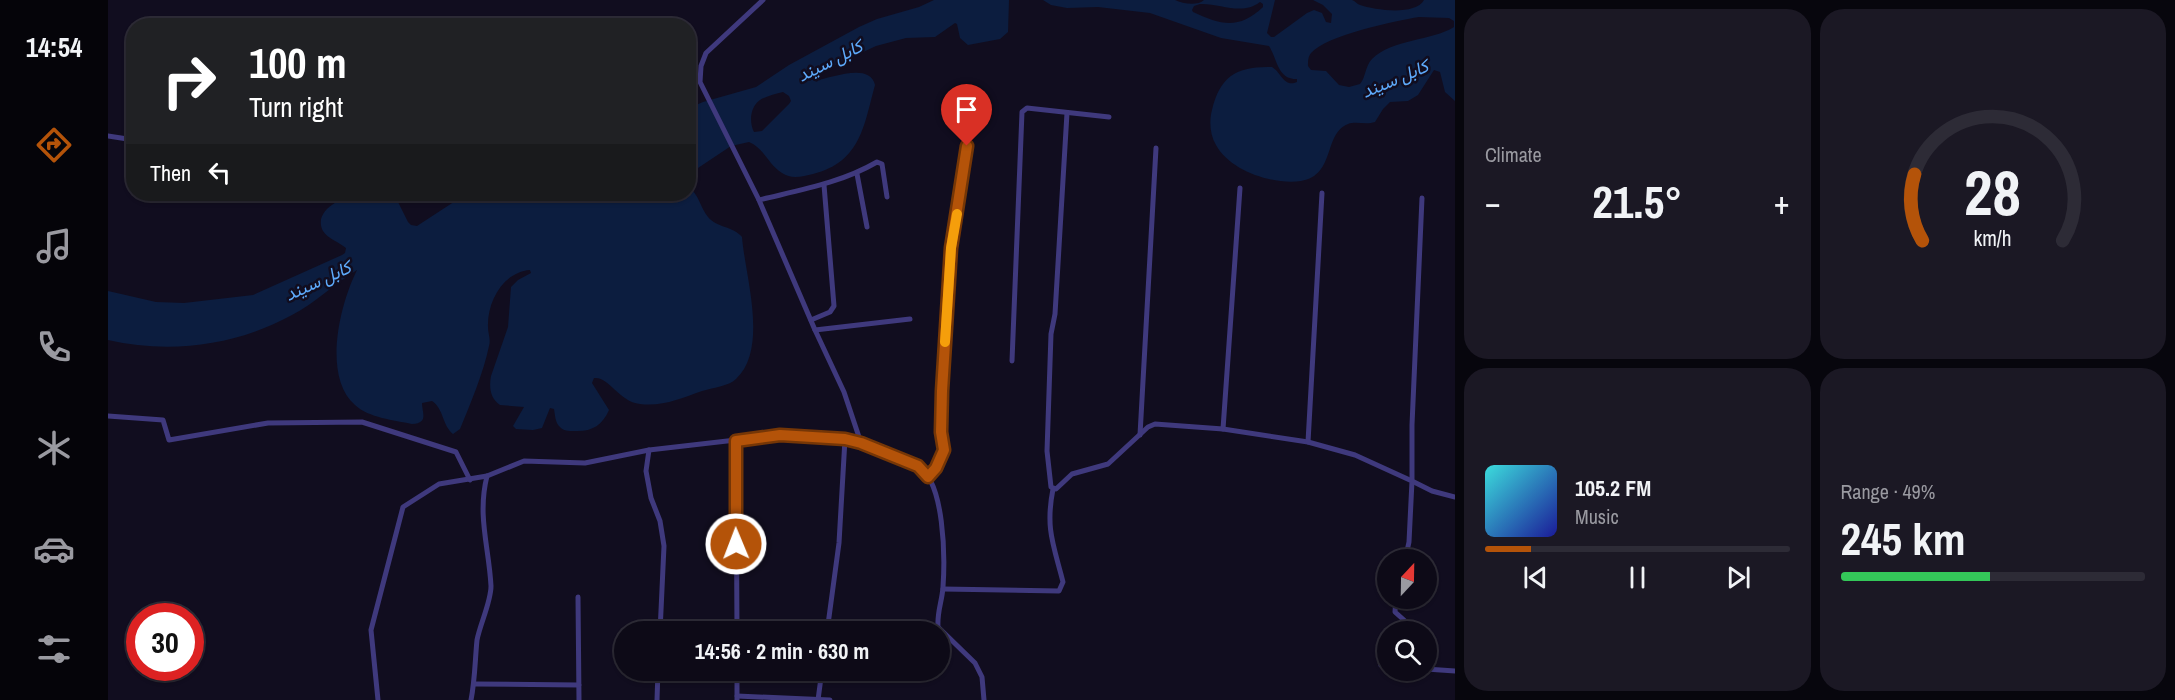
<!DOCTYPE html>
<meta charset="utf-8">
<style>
body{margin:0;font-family:"Archivo Narrow",Vazirmatn,sans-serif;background:#1b1824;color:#f1f3f6;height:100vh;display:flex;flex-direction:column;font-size:22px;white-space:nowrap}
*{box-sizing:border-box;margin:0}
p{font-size:20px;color:#9a9aa1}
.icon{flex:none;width:33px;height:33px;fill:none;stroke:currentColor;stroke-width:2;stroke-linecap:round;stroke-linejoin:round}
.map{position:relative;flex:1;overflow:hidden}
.side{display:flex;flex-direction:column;gap:9px;padding:9px;background:#07060d;width:720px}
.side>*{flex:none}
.top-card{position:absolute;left:18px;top:18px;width:570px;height:183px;border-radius:24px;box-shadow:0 2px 4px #0004,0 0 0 2px #2d2b36;background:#202124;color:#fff;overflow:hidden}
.needle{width:39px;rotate:22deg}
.controls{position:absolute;left:1269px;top:549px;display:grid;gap:12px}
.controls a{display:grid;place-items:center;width:60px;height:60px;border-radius:50%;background:#0d0a17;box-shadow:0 2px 4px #0004,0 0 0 2px #2d2b36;font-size:30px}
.speed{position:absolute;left:18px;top:603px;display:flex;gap:12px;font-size:30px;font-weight:700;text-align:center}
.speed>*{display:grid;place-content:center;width:78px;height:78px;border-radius:50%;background:#0d0a17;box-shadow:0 2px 4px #0004,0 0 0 2px #2d2b36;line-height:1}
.speed .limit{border:9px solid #d22;background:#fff;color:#111}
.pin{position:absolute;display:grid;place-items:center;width:51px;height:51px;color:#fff;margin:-62px -26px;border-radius:50% 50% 50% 0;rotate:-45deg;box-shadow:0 0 6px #0007}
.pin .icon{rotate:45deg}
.me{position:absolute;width:66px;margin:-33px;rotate:359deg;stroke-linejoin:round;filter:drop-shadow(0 0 4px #0008)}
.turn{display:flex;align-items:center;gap:21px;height:126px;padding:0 24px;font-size:27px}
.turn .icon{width:78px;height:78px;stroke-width:2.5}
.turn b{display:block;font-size:42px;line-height:51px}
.then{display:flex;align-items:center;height:57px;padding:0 24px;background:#0003;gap:12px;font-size:22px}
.big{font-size:45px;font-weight:800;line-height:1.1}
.side .widget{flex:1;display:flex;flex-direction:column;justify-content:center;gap:9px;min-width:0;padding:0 21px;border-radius:24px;background:#1b1824}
.side .dial{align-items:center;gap:0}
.dial svg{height:156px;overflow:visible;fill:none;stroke:#2d2b36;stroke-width:7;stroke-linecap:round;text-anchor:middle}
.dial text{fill:#f1f3f6;stroke:none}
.song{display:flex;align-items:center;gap:18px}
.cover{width:72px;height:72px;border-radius:9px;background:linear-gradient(135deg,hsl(180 70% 55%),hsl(240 70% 35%))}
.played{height:6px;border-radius:3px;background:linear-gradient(90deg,#b45309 15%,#2d2b36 15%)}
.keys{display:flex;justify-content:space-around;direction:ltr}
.heat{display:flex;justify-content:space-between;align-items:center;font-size:33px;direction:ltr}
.charge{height:9px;border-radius:4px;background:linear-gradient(90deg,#34c759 49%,#2d2b36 0)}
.side .tiles{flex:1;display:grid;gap:9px;grid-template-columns:repeat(2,1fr)}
.trip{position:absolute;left:506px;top:621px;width:336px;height:60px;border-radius:30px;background:#0d0a17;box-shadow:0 2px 4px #0004,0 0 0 2px #2d2b36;font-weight:800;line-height:60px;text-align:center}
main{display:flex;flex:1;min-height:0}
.tabs{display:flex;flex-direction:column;width:108px;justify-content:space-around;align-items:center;background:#050409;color:#9a9aa1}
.tabs .icon{width:42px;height:42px}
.tabs .active{color:#b45309}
.tabs b{font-size:27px;color:#f1f3f6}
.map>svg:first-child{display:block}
.water{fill:#0c1d3f;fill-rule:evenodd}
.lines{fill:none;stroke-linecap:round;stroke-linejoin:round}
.street{stroke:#3f397d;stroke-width:5}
.route-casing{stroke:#753606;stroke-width:15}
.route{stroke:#b45309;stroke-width:10}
.slow{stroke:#f59e0b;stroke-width:10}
.labels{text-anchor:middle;stroke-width:5;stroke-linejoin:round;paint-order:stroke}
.water-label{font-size:18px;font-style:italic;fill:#5eaafb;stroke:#110d1f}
</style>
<main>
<nav class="tabs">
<b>14:54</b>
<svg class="icon active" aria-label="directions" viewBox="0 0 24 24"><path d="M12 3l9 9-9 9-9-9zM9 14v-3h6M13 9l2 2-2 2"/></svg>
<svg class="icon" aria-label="music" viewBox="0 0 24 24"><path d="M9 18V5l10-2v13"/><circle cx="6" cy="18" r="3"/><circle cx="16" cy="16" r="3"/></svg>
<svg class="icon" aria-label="phone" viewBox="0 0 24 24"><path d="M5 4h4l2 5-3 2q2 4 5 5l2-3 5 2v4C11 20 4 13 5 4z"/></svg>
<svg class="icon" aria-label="climate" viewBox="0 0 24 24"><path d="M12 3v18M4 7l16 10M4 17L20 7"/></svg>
<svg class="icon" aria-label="car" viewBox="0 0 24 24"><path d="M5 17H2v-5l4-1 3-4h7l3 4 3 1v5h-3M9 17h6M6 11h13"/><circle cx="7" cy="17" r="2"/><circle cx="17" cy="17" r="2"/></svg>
<svg class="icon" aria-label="filters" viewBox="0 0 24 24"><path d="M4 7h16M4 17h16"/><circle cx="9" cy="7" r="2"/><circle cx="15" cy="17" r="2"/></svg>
</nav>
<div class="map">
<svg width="1347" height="700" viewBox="0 0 1347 700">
<rect width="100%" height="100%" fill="#110d1f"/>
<g class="water">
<path d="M826,0H901L900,32L892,39L860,45L852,38L849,24L847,23L827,37L798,38L768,46L704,76V79L706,81C723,78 762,62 767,85C756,125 753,162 705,174C695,176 684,180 674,173C660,164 656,148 641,142L623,146L581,174V108L595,102L648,87L681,65L751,27L769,19L811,7ZM675,92L681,96L683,101L681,104L654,131L646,132C641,122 642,107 652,100C658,96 668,94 675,92Z"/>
<path d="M935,0H1067C1075,4 1090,6 1096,0H1167L1159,33L1163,37H1166L1199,13L1206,10L1214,13L1218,22L1223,23L1224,14L1215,5L1205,0C1216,0 1233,0 1244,0C1247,1 1249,4 1252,5C1267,10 1307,16 1316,0H1347V101L1337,92L1332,72L1326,70L1310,95L1300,101L1282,102L1275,109L1267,122C1258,125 1248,121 1240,124C1215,134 1228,175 1193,181C1165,185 1122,171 1108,145C1102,135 1101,121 1104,110C1112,76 1129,66 1164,67C1173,72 1176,88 1189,82V79C1169,79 1170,60 1161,46L1113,38L1042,13L990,7L959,8L943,5ZM1152,2L1155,4V7C1131,30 1113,25 1085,12L1084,10L1086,6L1092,4C1112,3 1134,16 1152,2ZM1311,17L1341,18L1346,21V27C1324,41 1284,39 1264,59C1257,66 1258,77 1252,84L1241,87L1231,85L1218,71L1203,70L1200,66C1200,61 1200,57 1203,53C1219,35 1287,21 1311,17Z"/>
<path d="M581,187C591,195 592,207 600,217C609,228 625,226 634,237C637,276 661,348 628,379C621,386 604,388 594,391C574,398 554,407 532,404C510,401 501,376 486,378L484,383L501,410C494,426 483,432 466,431C461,431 455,431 452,427C447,423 447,414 446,409L442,408L434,428L425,430L408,429L405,426L416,407L392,405C382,398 381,387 383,376L400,327L403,287L410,280L423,273L422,270C395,272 379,302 380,327C380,334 383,339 381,346C376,371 362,405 352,429L345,434C334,425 336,409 324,401L314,403C314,413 321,423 304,424C286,420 261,418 247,405C214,376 232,304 249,270C226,284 207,303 184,315C127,346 62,354 0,340V291L48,302L76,303L145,295L234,255L237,253L238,248C231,242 220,239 215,231C204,210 237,195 253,194C264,192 275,193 286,194L300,222L303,225L309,226L358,194H580Z"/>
</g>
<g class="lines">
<g class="street">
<path d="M655,0L598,53L593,66L592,82L651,200L707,330L736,392L753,443C771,450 792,455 809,465C837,481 837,558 835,587C834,602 829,611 830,627L867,663L874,677L876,700"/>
<polyline points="959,113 947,314 943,334 939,451 943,487 948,489 964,474 1000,464 1040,427 1047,424 1115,429 1200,442 1247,455 1304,481 1301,542 1297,560"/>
<polyline points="0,136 26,140"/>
<polyline points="749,174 759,227"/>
<polyline points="1314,198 1304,425 1304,481 1324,491 1347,497"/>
<path d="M651,200C692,190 733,183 769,162L774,164L779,197"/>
<polyline points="703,320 722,312 726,306 716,185"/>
<polyline points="707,330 802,319"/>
<polyline points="904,361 914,112 919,108 1001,117"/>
<polyline points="0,416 55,420 61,440 160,423 254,422 348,452 362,480"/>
<polyline points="1115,429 1132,188"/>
<polyline points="1032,435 1048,148"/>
<polyline points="628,441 629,632"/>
<polyline points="1200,442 1214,193"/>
<polyline points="541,450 538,471 543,498 552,521 556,546 552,632"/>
<polyline points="820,477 828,468 836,450 833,432 834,391 843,248 859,146"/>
<path d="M835,589L951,591L955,582C946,546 937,529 945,489"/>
<polyline points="470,597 471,700"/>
<polyline points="1288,598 1287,612 1307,630"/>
<polyline points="719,632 731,543 737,439"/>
<polyline points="1273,665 1280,666"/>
<polyline points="1318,669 1347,671"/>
<polyline points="629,670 629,700"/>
<polyline points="367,684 471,685"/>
<polyline points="629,696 722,700"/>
<polyline points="270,700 263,630 295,507 331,484 379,476 416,461 477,463 541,450 672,435 737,439 753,443"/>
<path d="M363,700C367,680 367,660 369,640C372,624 383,602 383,586C381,547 369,516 379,476"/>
<polyline points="549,700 550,670"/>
<polyline points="710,700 714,670"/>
</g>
</g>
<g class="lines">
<g class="route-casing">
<polyline id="route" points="628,544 628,441 672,435 737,439 753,443 810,466 820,477 828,468 836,450 833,432 834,391 843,248 859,146"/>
</g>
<use href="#route" class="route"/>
<polyline class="slow" points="837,342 843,248 849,214"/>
</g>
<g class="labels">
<g class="water-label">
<text transform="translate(722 61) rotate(-27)" y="6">کابل سيند</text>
<text transform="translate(1287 79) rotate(-23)" y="6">کابل سيند</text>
<text transform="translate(210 281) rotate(-25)" y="6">کابل سيند</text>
</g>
</g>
</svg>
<div class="controls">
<a><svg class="needle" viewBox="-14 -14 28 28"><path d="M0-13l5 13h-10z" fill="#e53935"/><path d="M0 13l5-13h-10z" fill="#9a9aa1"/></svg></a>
<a><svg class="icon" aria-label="search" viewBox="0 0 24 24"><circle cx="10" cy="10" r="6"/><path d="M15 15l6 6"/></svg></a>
</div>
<div class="speed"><div class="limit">30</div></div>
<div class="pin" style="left:859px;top:146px;background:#d93025"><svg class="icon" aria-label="arrive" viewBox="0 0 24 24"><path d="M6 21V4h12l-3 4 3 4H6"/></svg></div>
<svg class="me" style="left:628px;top:544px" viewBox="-20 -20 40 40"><circle r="17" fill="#b45309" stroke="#fff" stroke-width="3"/><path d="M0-11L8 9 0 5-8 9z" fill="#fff"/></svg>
<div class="trip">14:56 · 2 min · 630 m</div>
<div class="top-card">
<div class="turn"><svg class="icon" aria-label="right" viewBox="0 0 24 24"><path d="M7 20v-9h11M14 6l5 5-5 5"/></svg><div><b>100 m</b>Turn right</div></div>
<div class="then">Then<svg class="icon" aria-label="left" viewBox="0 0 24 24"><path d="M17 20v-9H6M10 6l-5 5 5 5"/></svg></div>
</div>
</div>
<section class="side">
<div class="tiles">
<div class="widget"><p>Climate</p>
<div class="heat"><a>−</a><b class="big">21.5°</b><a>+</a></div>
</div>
<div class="widget dial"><svg viewBox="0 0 100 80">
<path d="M14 69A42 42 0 1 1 86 69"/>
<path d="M14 69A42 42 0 0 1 10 35" stroke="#b45309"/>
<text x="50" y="56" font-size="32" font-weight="700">28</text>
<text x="50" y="72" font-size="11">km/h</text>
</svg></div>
<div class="widget">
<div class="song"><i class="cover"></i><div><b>105.2 FM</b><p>Music</p></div></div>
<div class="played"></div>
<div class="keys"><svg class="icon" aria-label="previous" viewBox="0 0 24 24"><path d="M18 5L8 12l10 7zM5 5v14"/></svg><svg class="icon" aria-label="pause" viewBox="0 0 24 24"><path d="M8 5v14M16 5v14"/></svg><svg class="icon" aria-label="next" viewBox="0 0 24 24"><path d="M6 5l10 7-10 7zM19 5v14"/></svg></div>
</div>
<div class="widget"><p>Range · 49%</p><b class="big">245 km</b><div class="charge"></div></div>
</div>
</section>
</main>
